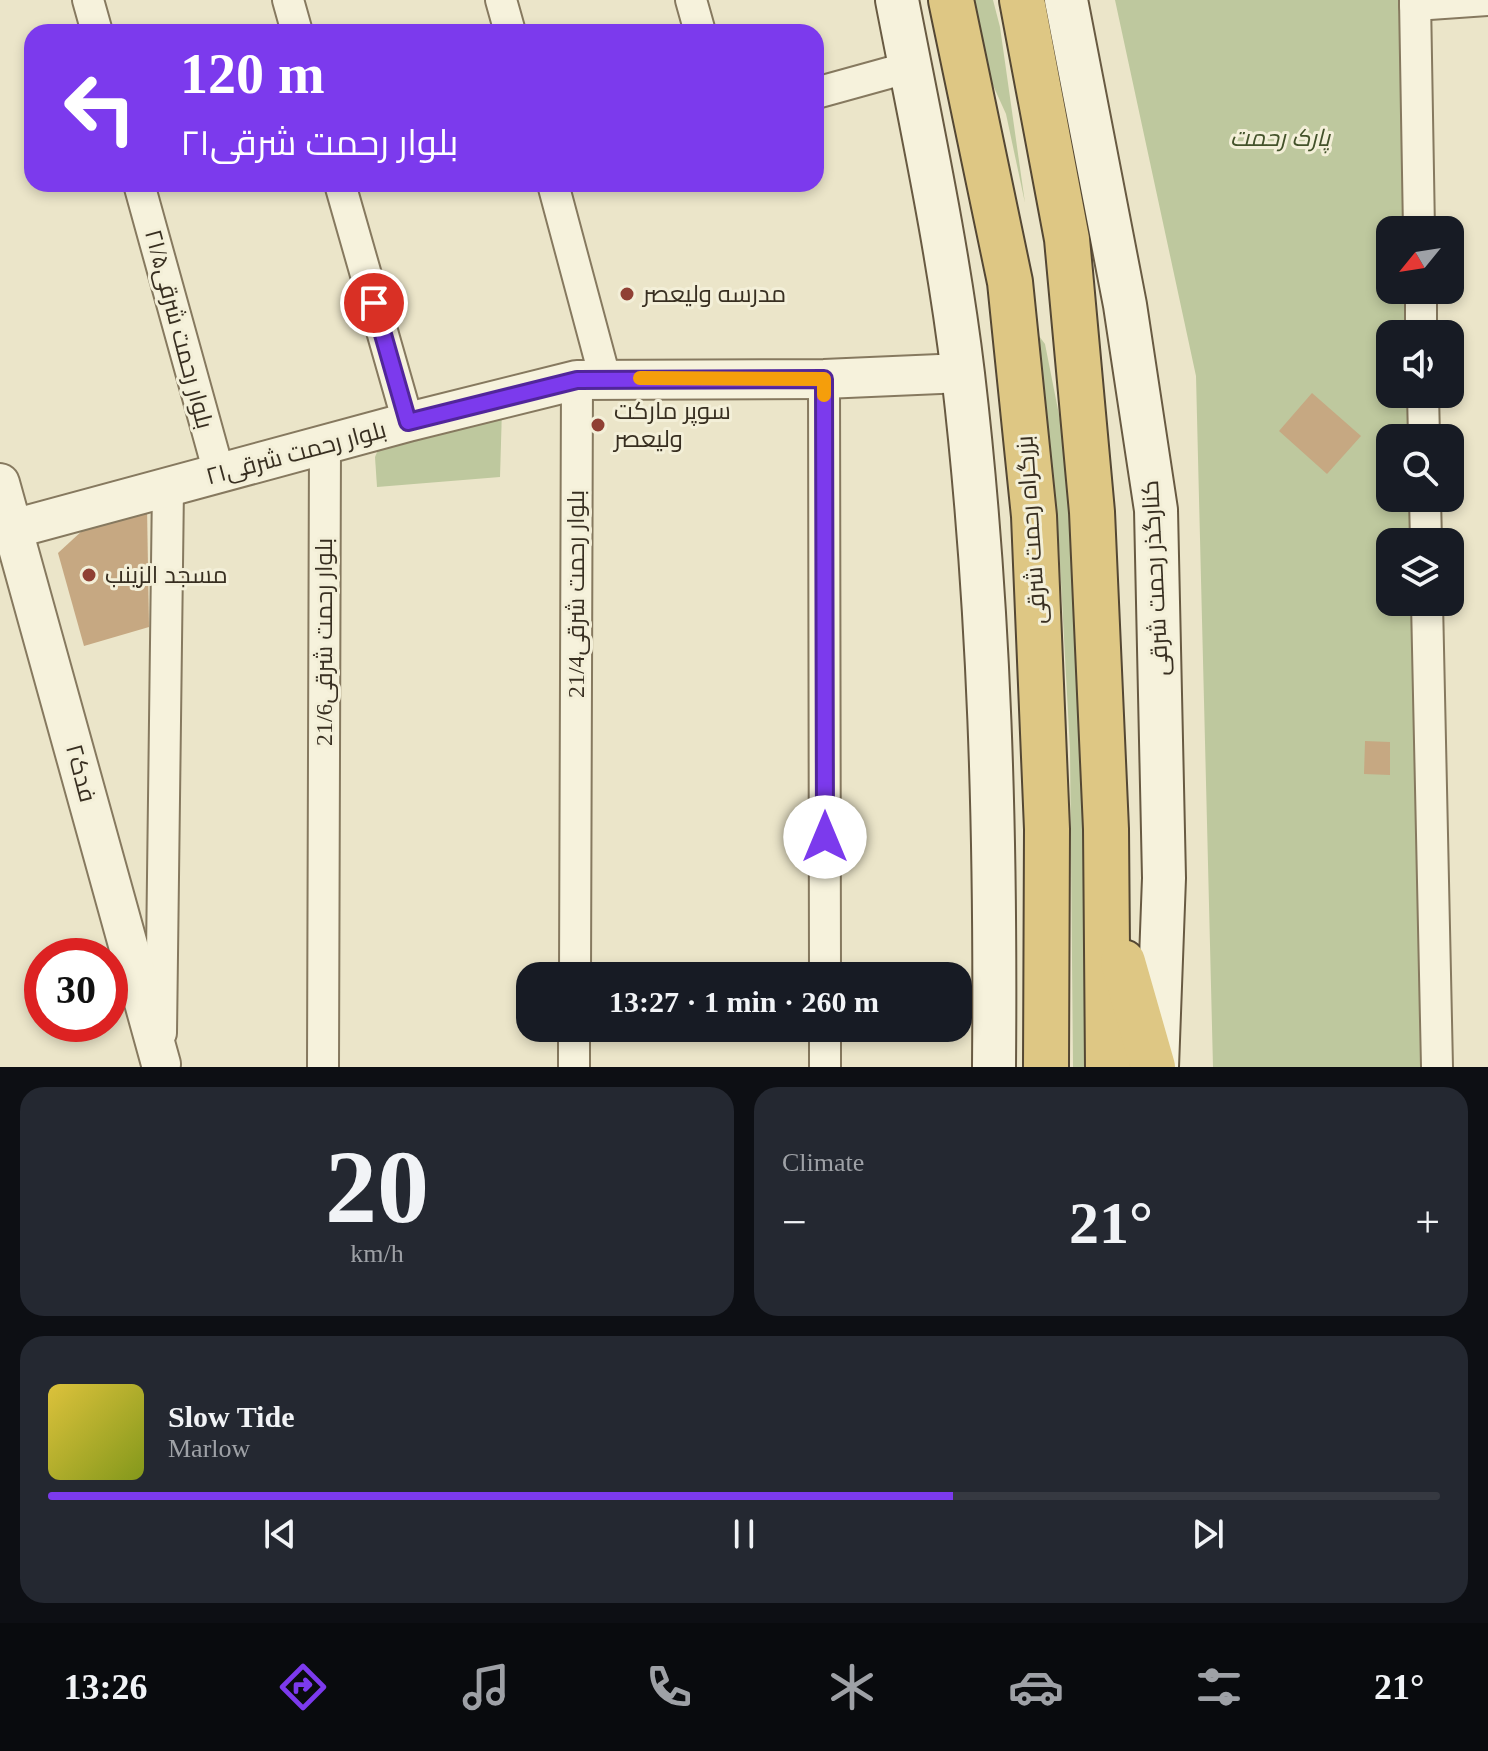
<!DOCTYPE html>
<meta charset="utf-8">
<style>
body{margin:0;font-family:"Times New Roman",Cairo,serif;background:#242831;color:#f1f3f6;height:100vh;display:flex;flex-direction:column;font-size:30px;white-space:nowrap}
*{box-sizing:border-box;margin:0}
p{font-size:26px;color:#9ea1a6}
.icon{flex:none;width:44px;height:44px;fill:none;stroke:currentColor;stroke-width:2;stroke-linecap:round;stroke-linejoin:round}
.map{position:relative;height:1067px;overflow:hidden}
.details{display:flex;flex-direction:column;gap:20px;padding:20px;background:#0d0f14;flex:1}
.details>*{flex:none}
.top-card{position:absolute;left:24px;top:24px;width:800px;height:168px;border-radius:24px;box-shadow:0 4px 12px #0003;background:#7c3aed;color:#fff;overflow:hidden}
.needle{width:52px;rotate:240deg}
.buttons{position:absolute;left:1376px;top:216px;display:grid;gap:16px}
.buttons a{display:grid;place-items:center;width:88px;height:88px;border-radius:16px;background:#171b24;box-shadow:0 4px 12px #0003;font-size:40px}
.speed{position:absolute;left:24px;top:938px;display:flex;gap:16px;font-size:40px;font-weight:700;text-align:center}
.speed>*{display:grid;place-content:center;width:104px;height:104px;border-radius:50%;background:#171b24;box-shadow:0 4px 12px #0003;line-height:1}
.speed .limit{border:12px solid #d22;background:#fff;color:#111}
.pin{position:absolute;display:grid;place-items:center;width:68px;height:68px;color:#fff;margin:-34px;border:4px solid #fff;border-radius:50%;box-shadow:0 2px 8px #0007}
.me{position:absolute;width:88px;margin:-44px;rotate:0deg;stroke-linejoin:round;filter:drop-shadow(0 0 6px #0008)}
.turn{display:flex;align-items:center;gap:28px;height:168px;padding:0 24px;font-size:36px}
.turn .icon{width:104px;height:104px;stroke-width:2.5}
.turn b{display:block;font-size:56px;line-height:68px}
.big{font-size:60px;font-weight:600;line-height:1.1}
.details .card{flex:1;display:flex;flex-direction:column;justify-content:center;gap:12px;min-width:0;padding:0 28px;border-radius:24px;background:#242831}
.details .dial{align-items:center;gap:0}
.dial b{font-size:104px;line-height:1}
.song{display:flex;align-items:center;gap:24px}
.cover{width:96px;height:96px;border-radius:12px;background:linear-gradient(135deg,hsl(50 70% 55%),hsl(70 70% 35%))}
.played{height:8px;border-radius:4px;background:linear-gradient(90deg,#7c3aed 65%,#363941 65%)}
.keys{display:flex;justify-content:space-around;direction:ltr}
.heat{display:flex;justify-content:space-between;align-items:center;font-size:44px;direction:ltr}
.details .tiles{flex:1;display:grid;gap:20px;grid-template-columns:1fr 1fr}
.card:last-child{grid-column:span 2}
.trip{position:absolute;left:516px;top:962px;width:456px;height:80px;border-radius:24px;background:#171b24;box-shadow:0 4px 12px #0003;font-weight:600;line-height:80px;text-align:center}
.tabs{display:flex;height:128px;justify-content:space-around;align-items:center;background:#090b0e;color:#9ea1a6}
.tabs .icon{width:56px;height:56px}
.tabs .current{color:#7c3aed}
.tabs b{font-size:36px;color:#f1f3f6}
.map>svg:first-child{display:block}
.green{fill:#bec89e}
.building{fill:#c6a882}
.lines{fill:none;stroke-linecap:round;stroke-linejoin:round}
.minor-casing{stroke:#86795f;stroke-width:34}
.tertiary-casing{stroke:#86795f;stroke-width:42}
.secondary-casing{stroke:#685a42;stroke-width:46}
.trunk-casing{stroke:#544733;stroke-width:48}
.minor{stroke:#f6f2dc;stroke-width:30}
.tertiary{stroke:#f6f2dc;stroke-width:38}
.secondary{stroke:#f6f2dc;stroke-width:42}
.trunk{stroke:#dec784;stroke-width:44}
.route-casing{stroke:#51269a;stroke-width:20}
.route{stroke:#7c3aed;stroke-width:14}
.slow{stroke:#f59e0b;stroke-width:14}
.poi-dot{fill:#904034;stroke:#f3efd8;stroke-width:3}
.labels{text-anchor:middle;stroke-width:6;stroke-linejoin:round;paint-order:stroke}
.park-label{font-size:24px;font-style:italic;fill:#43522a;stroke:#f3efd8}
.poi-label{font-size:24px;fill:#382f21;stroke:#f3efd8;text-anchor:start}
.street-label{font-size:24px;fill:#382f21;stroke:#f3efd8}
</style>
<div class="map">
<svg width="1488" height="1067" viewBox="0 0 1488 1067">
<rect width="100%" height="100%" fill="#ebe5c9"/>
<g class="green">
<polygon points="972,0 993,0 1000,27 1025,203 1006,114 992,83"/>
<polygon points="1115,0 1413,0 1414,230 1390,230 1390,290 1415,290 1415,334 1390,334 1390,394 1415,394 1416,438 1390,438 1390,498 1416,498 1416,542 1390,542 1390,602 1417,602 1420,1067 1213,1067 1196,376"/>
<polygon points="1029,333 1039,336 1045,344 1081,526 1095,1067 1073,1067 1070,750 1059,545"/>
<polygon points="502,409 500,477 377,487 375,457 380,445"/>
</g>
<g class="building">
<polygon points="1312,393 1361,436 1327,474 1279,431"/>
<polygon points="147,507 149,627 84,646 58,553 83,530"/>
<polygon points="1365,741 1390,742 1390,775 1364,774"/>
</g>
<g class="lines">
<g class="minor-casing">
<g id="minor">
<polyline points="88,0 97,32"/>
<polyline points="288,0 297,32"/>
<polyline points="501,0 510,32"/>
<polyline points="691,0 700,32"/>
<polyline points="1415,0 1419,230"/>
<polyline points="1415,5 1488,0"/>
<polyline points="816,93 910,67"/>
<polyline points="139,184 219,473"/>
<polyline points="340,184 408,422"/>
<polyline points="553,184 605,378"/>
<polyline points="1421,290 1421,334"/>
<polyline points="824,379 825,976"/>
<polyline points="1423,394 1424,438"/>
<polyline points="1425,498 1426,542"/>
<polyline points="1427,602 1437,1067"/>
<polyline points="575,976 577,380"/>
<polyline points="825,1028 825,1067"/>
<polyline points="161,1033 168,487"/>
<polyline points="323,1067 325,445"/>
<polyline points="574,1067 574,1028"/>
</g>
</g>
<g class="tertiary-casing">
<g id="tertiary">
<polyline points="0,483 161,1064"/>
<polyline points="13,529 408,422 577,380 824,379 963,373"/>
</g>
</g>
<g class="secondary-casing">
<g id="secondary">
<path d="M897,0C921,124 948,248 963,374C990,604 996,836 994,1067"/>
<polyline points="1066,0 1125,305 1156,510 1164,878 1157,1067"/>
</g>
</g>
<g class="trunk-casing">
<g id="trunk">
<polyline points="951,0 1010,282 1034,516 1047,829 1046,1067"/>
<polyline points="1022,0 1067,239 1092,512 1106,829 1108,1067"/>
<polyline points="1123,962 1153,1067"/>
</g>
</g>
<use href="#minor" class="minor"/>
<use href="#tertiary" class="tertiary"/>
<use href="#secondary" class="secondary"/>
<use href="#trunk" class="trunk"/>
</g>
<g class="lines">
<g class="route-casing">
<polyline id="route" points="374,303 408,422 577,380 824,379 825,837"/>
</g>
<use href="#route" class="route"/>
<polyline class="slow" points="640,378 824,379 824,395"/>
</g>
<g class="poi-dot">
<circle cx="627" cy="294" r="8"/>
<circle cx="598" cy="425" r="8"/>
<circle cx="89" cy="575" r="8"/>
</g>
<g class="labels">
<g class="park-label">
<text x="1280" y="146">پارک رحمت</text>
</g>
<g class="poi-label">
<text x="643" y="302">مدرسه ولیعصر</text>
<text x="614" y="419">سوپر مارکت<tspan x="614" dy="28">ولیعصر</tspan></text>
<text x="105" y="583">مسجد الزینب</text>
</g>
<g class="street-label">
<text transform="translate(179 329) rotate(75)" y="8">بلوار رحمت شرقی۲۱/۵</text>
<text transform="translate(296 453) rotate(-15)" y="8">بلوار رحمت شرقی۲۱</text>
<text transform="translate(1031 530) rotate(-94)" y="8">بزرگراه رحمت شرقی</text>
<text transform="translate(1155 578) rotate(-93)" y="8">کنارگذر رحمت شرقی</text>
<text transform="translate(576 594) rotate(-90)" y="8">بلوار رحمت شرقی21/4</text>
<text transform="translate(324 642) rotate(-90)" y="8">بلوار رحمت شرقی21/6</text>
<text transform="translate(81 773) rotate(75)" y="8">فدک۲</text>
</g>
</g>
</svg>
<div class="buttons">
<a><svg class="needle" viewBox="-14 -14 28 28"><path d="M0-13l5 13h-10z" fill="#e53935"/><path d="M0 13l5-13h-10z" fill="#9ea1a6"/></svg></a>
<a><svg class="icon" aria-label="sound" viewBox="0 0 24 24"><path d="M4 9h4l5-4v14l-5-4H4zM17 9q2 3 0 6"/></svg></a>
<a><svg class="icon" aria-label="search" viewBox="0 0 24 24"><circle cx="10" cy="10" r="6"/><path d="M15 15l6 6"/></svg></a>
<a><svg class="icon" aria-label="layers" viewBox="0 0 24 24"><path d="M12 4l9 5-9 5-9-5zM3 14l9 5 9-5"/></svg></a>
</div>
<div class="speed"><div class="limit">30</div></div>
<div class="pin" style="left:374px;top:303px;background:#d93025"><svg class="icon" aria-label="arrive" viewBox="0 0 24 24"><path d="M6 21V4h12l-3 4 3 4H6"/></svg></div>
<svg class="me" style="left:825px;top:837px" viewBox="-20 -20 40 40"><circle r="19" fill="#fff"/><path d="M0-13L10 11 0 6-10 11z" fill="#7c3aed"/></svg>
<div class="trip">13:27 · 1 min · 260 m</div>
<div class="top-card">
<div class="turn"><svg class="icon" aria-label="left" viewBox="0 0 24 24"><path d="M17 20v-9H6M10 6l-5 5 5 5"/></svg><div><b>120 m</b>بلوار رحمت شرقی۲۱</div></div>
</div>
</div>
<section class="details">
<div class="tiles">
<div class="card dial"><b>20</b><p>km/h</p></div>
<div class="card"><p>Climate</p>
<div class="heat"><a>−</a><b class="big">21°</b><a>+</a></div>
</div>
<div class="card">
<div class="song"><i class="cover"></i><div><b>Slow Tide</b><p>Marlow</p></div></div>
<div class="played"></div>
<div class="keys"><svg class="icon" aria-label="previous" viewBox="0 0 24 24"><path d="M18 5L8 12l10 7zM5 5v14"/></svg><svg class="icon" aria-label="pause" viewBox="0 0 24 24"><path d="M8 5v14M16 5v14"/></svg><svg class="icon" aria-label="next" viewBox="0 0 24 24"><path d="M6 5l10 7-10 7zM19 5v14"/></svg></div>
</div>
</div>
</section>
<nav class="tabs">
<b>13:26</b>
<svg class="icon current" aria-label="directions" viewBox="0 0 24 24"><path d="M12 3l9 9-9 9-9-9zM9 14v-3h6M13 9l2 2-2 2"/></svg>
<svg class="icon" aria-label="music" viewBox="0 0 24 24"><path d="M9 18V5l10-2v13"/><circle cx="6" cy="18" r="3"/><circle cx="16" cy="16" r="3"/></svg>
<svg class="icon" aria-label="phone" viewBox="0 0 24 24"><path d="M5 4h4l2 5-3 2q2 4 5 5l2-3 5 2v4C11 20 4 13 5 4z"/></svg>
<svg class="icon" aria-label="climate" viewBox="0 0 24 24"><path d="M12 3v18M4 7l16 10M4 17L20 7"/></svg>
<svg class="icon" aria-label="car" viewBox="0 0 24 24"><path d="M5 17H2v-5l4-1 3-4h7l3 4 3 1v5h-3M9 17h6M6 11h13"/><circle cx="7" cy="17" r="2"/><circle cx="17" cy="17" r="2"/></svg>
<svg class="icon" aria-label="filters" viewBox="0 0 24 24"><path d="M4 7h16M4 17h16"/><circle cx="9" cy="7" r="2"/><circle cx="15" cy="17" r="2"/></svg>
<b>21°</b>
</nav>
